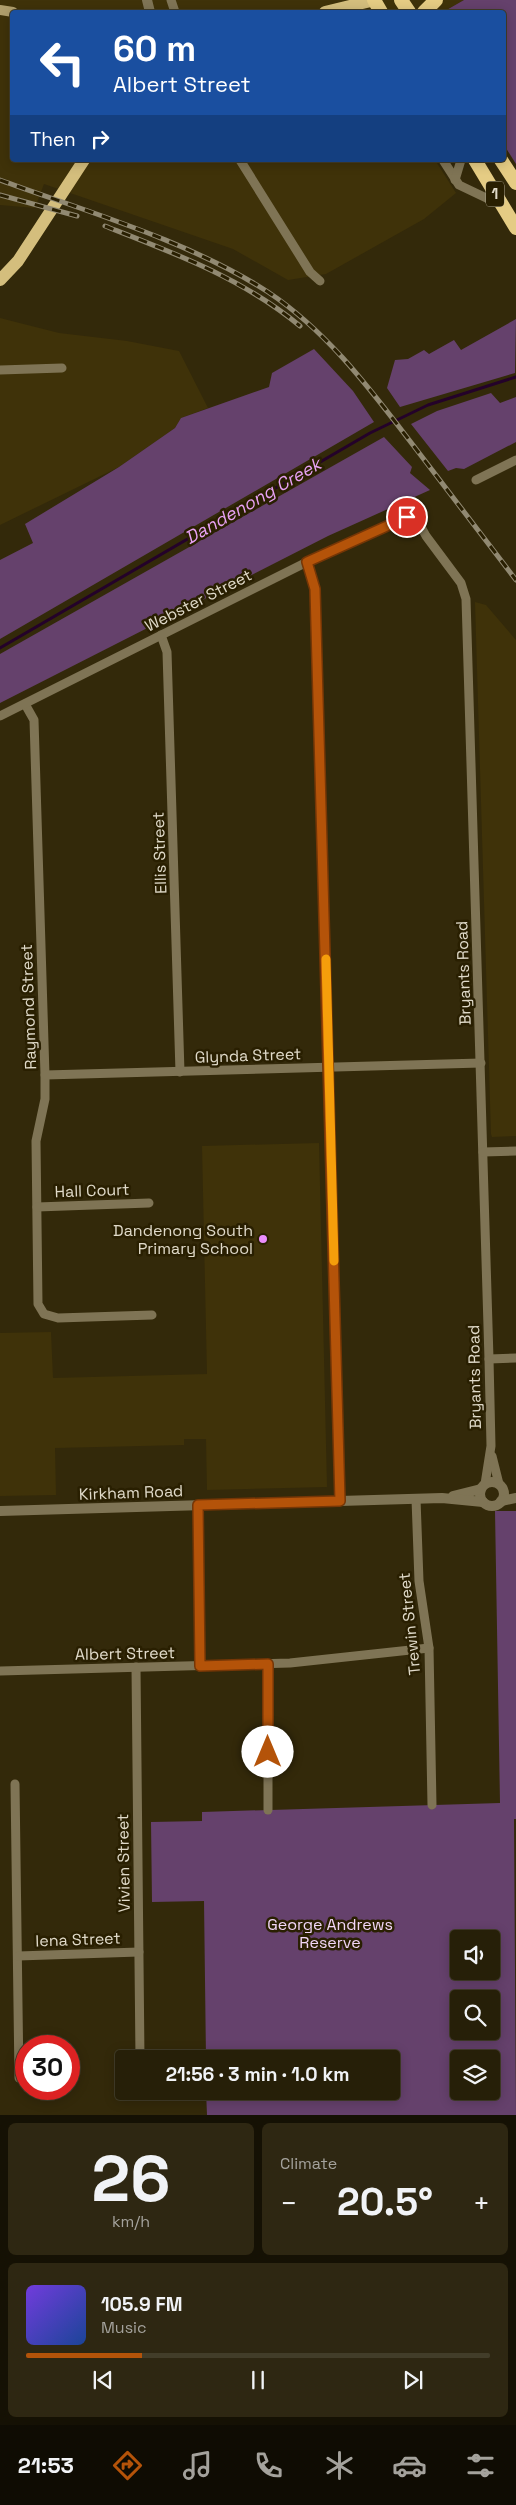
<!DOCTYPE html>
<meta charset="utf-8">
<style>
body{margin:0;font-family:"Space Grotesk",sans-serif;background:#2e2712;color:#f1f3f6;height:100vh;display:flex;flex-direction:column;font-size:19px;white-space:nowrap}
*{box-sizing:border-box;margin:0}
p{font-size:16px;color:#a4a29c}
.icon{flex:none;width:28px;height:28px;fill:none;stroke:currentColor;stroke-width:2;stroke-linecap:round;stroke-linejoin:round}
.map{position:relative;height:2115px;overflow:hidden}
.panel{display:flex;flex-direction:column;gap:8px;padding:8px;background:#151104;flex:1}
.panel>*{flex:none}
.top-card{position:absolute;left:10px;top:10px;width:496px;height:152px;border-radius:5px;box-shadow:0 2px 12px #0003,0 0 0 1px #423d29;background:#1a4fa0;color:#fff;overflow:hidden}
.buttons{position:absolute;left:450px;top:1930px;display:grid;gap:10px}
.buttons a{display:grid;place-items:center;width:50px;height:50px;border-radius:5px;background:#261f08;box-shadow:0 2px 12px #0003,0 0 0 1px #423d29;font-size:25px}
.speed{position:absolute;left:15px;top:2035px;display:flex;gap:10px;font-size:25px;font-weight:700;text-align:center}
.speed>*{display:grid;place-content:center;width:65px;height:65px;border-radius:50%;background:#261f08;box-shadow:0 2px 12px #0003,0 0 0 1px #423d29;line-height:1}
.speed .limit{border:8px solid #d22;background:#fff;color:#111}
.pin{position:absolute;display:grid;place-items:center;width:42px;height:42px;color:#fff;margin:-21px;border:2px solid #fff;border-radius:50%;box-shadow:0 1px 5px #0007}
.me{position:absolute;width:55px;margin:-28px;rotate:0deg;stroke-linejoin:round;filter:drop-shadow(0 0 4px #0008)}
.turn{display:flex;align-items:center;gap:18px;height:105px;padding:0 20px;font-size:22px}
.turn .icon{width:65px;height:65px;stroke-width:2.5}
.turn b{display:block;font-size:35px;line-height:42px}
.then{display:flex;align-items:center;height:48px;padding:0 20px;background:#0003;gap:10px;font-size:19px}
.big{font-size:38px;font-weight:700;line-height:1.1}
.panel .tile{flex:1;display:flex;flex-direction:column;justify-content:center;gap:8px;min-width:0;padding:0 18px;border-radius:8px;background:#2e2712}
.panel .dial{align-items:center;gap:0}
.dial b{font-size:65px;line-height:1}
.song{display:flex;align-items:center;gap:15px}
.cover{width:60px;height:60px;border-radius:8px;background:linear-gradient(135deg,hsl(260 70% 55%),hsl(220 70% 35%))}
.played{height:5px;border-radius:2px;background:linear-gradient(90deg,#b45309 25%,#423d29 25%)}
.keys{display:flex;justify-content:space-around;direction:ltr}
.heat{display:flex;justify-content:space-between;align-items:center;font-size:28px;direction:ltr}
.panel .tiles{flex:1;display:grid;gap:8px;grid-template-columns:1fr 1fr}
.tile:last-child{grid-column:span 2}
.trip{position:absolute;left:115px;top:2050px;width:285px;height:50px;border-radius:5px;background:#261f08;box-shadow:0 2px 12px #0003,0 0 0 1px #423d29;font-weight:700;line-height:50px;text-align:center}
.dock{display:flex;height:80px;justify-content:space-around;align-items:center;background:#0f0c03;color:#a4a29c}
.dock .icon{width:35px;height:35px}
.dock .current{color:#b45309}
.dock b{font-size:22px;color:#f1f3f6}
.map>svg:first-child{display:block}
.built{fill:#3f3209}
.green{fill:#65416c;fill-rule:evenodd}
.lines{fill:none;stroke-linecap:round;stroke-linejoin:round}
.stream{stroke:#24022a;stroke-width:3}
.minor{stroke:#7f7455;stroke-width:9}
.tertiary{stroke:#7f7455;stroke-width:10}
.secondary{stroke:#af9e6c;stroke-width:10}
.primary{stroke:#d4be7d;stroke-width:12}
.trunk{stroke:#e5cc84;stroke-width:14}
.rail-casing{stroke:#918972;stroke-width:5}
.rail{stroke:#291f01;stroke-width:3;stroke-dasharray:9;stroke-linecap:butt}
.route-casing{stroke:#753606;stroke-width:12}
.route{stroke:#b45309;stroke-width:9}
.slow{stroke:#f59e0b;stroke-width:9}
.poi-dot{fill:#eb8dfc;stroke:#291f01;stroke-width:2}
.labels{text-anchor:middle;stroke-width:5;stroke-linejoin:round;paint-order:stroke}
.shield{fill:#291f01;stroke:#a9a28d;stroke-width:1}
.shield-label{font-size:15px;font-weight:bold;fill:#e0dac9}
.street-label{font-size:16px;fill:#e0dac9;stroke:#291f01}
.poi-label{font-size:16px;fill:#e0dac9;stroke:#291f01;text-anchor:end}
.park-label{font-size:16px;fill:#f2d6f7;stroke:#291f01}
.water-label{font-size:18px;font-style:italic;fill:#e8a2f4;stroke:#291f01}
</style>
<div class="map">
<svg width="516" height="2115" viewBox="0 0 516 2115">
<rect width="100%" height="100%" fill="#33290a"/>
<g class="built">
<polygon points="0,0 464,0 443,12 12,12 12,160 435,160 456,193 424,219 326,274 288,280 233,249 44,184 35,208 0,205"/>
<polygon points="0,318 59,333 127,341 179,351 208,408 181,418 175,428 119,467 0,525"/>
<polygon points="475,602 486,605 516,640 516,1136 492,1137 491,1134"/>
<polygon points="319,1143 327,1487 207,1490 206,1439 184,1439 184,1445 55,1448 56,1495 0,1496 0,1333 51,1332 53,1378 207,1374 202,1146"/>
</g>
<g class="green">
<polygon points="464,0 516,0 516,164 504,145 504,12 443,12"/>
<polygon points="516,319 515,373 400,407 387,388 395,360 408,359 424,350 429,354 454,340 461,350"/>
<polygon points="314,349 353,391 374,422 0,639 0,560 33,543 25,524 119,467 175,428 181,418 269,387 272,373"/>
<polygon points="491,393 500,403 516,397 516,442 464,469 456,468 448,471 411,424 437,411"/>
<polygon points="384,437 412,467 410,473 430,490 328,536 0,703 0,654"/>
<path d="M495,1511H516V1819H514L516,2115H207L206,2091H391V2059H206L204,1901L152,1902L151,1822L202,1821V1812L500,1803ZM459,1939H491V1971H459ZM459,1999H491V2031H459ZM459,2059H491V2091H459Z"/>
</g>
<g class="lines">
<polyline class="stream" points="0,648 370,433 428,405 516,377"/>
<g class="minor">
<polyline points="171,0 175,12"/>
<polyline points="240,160 310,272 320,281"/>
<polyline points="443,160 459,185 501,205"/>
<polyline points="455,180 461,160"/>
<polyline points="0,370 62,368"/>
<polyline points="476,480 516,460"/>
<polyline points="307,562 315,589 340,1501"/>
<polyline points="161,635 167,652 180,1072"/>
<polyline points="25,704 34,720 45,1075 45,1099 36,1141 38,1304 44,1314 58,1318 152,1315"/>
<polyline points="0,716 307,562 403,518 412,517 418,521 426,536 461,583 466,599 489,1359 491,1446 485,1484"/>
<polyline points="45,1075 481,1063"/>
<polyline points="483,1152 516,1151"/>
<polyline points="37,1207 149,1203"/>
<polyline points="489,1359 516,1358"/>
<polyline points="492,1456 499,1484"/>
<polyline points="416,1499 419,1581 429,1648 432,1805"/>
<polyline points="198,1505 200,1667"/>
<polyline points="268,1664 268,1810"/>
<polyline points="136,1667 140,2059"/>
<polyline points="0,1671 290,1663 429,1648"/>
<polyline points="15,1784 19,2078"/>
<polyline points="18,1956 139,1952"/>
</g>
<g class="tertiary">
<polyline points="147,0 150,12"/>
<circle cx="492" cy="1494" r="12"/>
<polyline points="453,1496 481,1489"/>
<polyline points="501,1501 516,1498"/>
<polyline points="0,1511 442,1498 483,1502"/>
</g>
<polyline class="secondary" points="0,10 13,12"/>
<g class="primary">
<polyline points="325,12 375,0"/>
<polyline points="0,280 18,261 84,160"/>
</g>
<g class="trunk">
<polyline points="374,0 381,12"/>
<polyline points="401,0 409,12"/>
<polyline points="424,12 436,0"/>
<polyline points="475,160 516,228"/>
<polyline points="501,160 516,183"/>
</g>
<g class="rail-casing">
<g id="rail">
<path d="M0,180C88,212 189,241 268,292C328,332 370,389 413,445C447,490 482,535 516,580"/>
<polyline points="0,195 77,216"/>
<path d="M105,226C174,253 242,278 300,326"/>
</g>
</g>
<use href="#rail" class="rail"/>
</g>
<g class="lines">
<g class="route-casing">
<polyline id="route" points="268,1752 268,1664 200,1666 198,1505 340,1501 315,589 307,562 407,517"/>
</g>
<use href="#route" class="route"/>
<polyline class="slow" points="326,959 334,1261"/>
</g>
<circle class="poi-dot" cx="263" cy="1239" r="5"/>
<g class="labels">
<rect class="shield" x="486" y="181.5" width="18" height="25" rx="4"/>
<g class="shield-label">
<text x="495" y="199">1</text>
</g>
<g class="street-label">
<text transform="translate(198 600) rotate(-27)" y="6">Webster Street</text>
<text transform="translate(159 853) rotate(-92)" y="6">Ellis Street</text>
<text transform="translate(463 973) rotate(-92)" y="6">Bryants Road</text>
<text transform="translate(28 1007) rotate(-92)" y="6">Raymond Street</text>
<text transform="translate(248 1055) rotate(-2)" y="6">Glynda Street</text>
<text transform="translate(92 1190) rotate(-2)" y="6">Hall Court</text>
<text transform="translate(474 1377) rotate(-91)" y="6">Bryants Road</text>
<text transform="translate(131 1492) rotate(-2)" y="6">Kirkham Road</text>
<text transform="translate(409 1624) rotate(-96)" y="6">Trewin Street</text>
<text transform="translate(125 1653) rotate(-1)" y="6">Albert Street</text>
<text transform="translate(123 1863) rotate(-91)" y="6">Vivien Street</text>
<text transform="translate(78 1939) rotate(-2)" y="6">Iena Street</text>
</g>
<g class="poi-label">
<text x="253" y="1236">Dandenong South<tspan x="253" dy="18">Primary School</tspan></text>
</g>
<g class="park-label">
<text x="330" y="1930">George Andrews<tspan x="330" dy="18">Reserve</tspan></text>
</g>
<g class="water-label">
<text transform="translate(253 501) rotate(-30)" y="6">Dandenong Creek</text>
</g>
</g>
</svg>
<div class="buttons">
<a><svg class="icon" aria-label="sound" viewBox="0 0 24 24"><path d="M4 9h4l5-4v14l-5-4H4zM17 9q2 3 0 6"/></svg></a>
<a><svg class="icon" aria-label="search" viewBox="0 0 24 24"><circle cx="10" cy="10" r="6"/><path d="M15 15l6 6"/></svg></a>
<a><svg class="icon" aria-label="layers" viewBox="0 0 24 24"><path d="M12 4l9 5-9 5-9-5zM3 14l9 5 9-5"/></svg></a>
</div>
<div class="speed"><div class="limit">30</div></div>
<div class="pin" style="left:407px;top:517px;background:#d93025"><svg class="icon" aria-label="arrive" viewBox="0 0 24 24"><path d="M6 21V4h12l-3 4 3 4H6"/></svg></div>
<svg class="me" style="left:268px;top:1752px" viewBox="-20 -20 40 40"><circle r="19" fill="#fff"/><path d="M0-13L10 11 0 6-10 11z" fill="#b45309"/></svg>
<div class="trip">21:56 · 3 min · 1.0 km</div>
<div class="top-card">
<div class="turn"><svg class="icon" aria-label="left" viewBox="0 0 24 24"><path d="M17 20v-9H6M10 6l-5 5 5 5"/></svg><div><b>60 m</b>Albert Street</div></div>
<div class="then">Then<svg class="icon" aria-label="right" viewBox="0 0 24 24"><path d="M7 20v-9h11M14 6l5 5-5 5"/></svg></div>
</div>
</div>
<section class="panel">
<div class="tiles">
<div class="tile dial"><b>26</b><p>km/h</p></div>
<div class="tile"><p>Climate</p>
<div class="heat"><a>−</a><b class="big">20.5°</b><a>+</a></div>
</div>
<div class="tile">
<div class="song"><i class="cover"></i><div><b>105.9 FM</b><p>Music</p></div></div>
<div class="played"></div>
<div class="keys"><svg class="icon" aria-label="previous" viewBox="0 0 24 24"><path d="M18 5L8 12l10 7zM5 5v14"/></svg><svg class="icon" aria-label="pause" viewBox="0 0 24 24"><path d="M8 5v14M16 5v14"/></svg><svg class="icon" aria-label="next" viewBox="0 0 24 24"><path d="M6 5l10 7-10 7zM19 5v14"/></svg></div>
</div>
</div>
</section>
<nav class="dock">
<b>21:53</b>
<svg class="icon current" aria-label="directions" viewBox="0 0 24 24"><path d="M12 3l9 9-9 9-9-9zM9 14v-3h6M13 9l2 2-2 2"/></svg>
<svg class="icon" aria-label="music" viewBox="0 0 24 24"><path d="M9 18V5l10-2v13"/><circle cx="6" cy="18" r="3"/><circle cx="16" cy="16" r="3"/></svg>
<svg class="icon" aria-label="phone" viewBox="0 0 24 24"><path d="M5 4h4l2 5-3 2q2 4 5 5l2-3 5 2v4C11 20 4 13 5 4z"/></svg>
<svg class="icon" aria-label="climate" viewBox="0 0 24 24"><path d="M12 3v18M4 7l16 10M4 17L20 7"/></svg>
<svg class="icon" aria-label="car" viewBox="0 0 24 24"><path d="M5 17H2v-5l4-1 3-4h7l3 4 3 1v5h-3M9 17h6M6 11h13"/><circle cx="7" cy="17" r="2"/><circle cx="17" cy="17" r="2"/></svg>
<svg class="icon" aria-label="filters" viewBox="0 0 24 24"><path d="M4 7h16M4 17h16"/><circle cx="9" cy="7" r="2"/><circle cx="15" cy="17" r="2"/></svg>
</nav>
